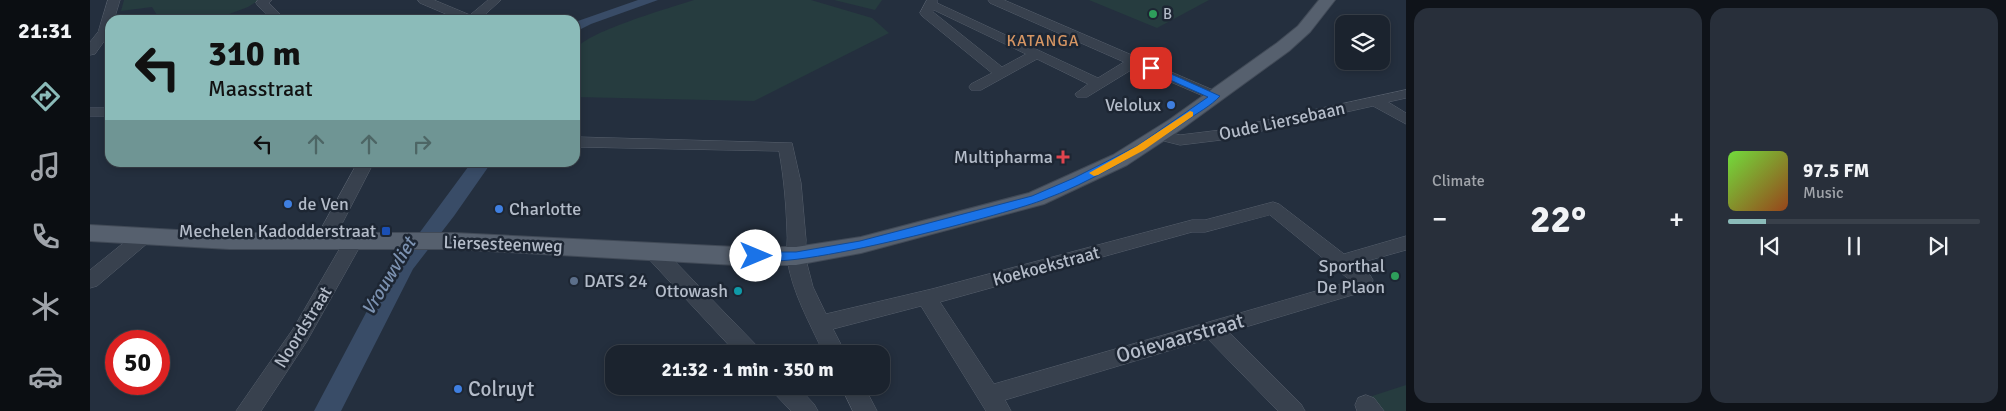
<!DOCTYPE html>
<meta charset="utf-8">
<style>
body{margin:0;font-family:Signika,sans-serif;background:#282f3a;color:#f1f3f6;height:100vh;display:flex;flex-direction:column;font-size:19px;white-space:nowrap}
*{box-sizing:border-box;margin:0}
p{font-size:16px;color:#a0a4aa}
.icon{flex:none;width:28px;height:28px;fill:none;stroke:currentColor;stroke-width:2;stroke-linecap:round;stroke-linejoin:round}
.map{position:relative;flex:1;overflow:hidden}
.side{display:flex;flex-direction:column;gap:8px;padding:8px;background:#0f1319;width:600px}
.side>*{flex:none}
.banner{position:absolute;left:15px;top:15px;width:475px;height:152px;border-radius:15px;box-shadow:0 2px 8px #0003,0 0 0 1px #39404a;background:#8bbbb9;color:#111;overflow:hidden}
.buttons{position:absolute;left:1245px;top:15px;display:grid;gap:10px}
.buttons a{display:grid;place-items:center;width:55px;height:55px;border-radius:10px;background:#1b232e;box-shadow:0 2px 8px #0003,0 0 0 1px #39404a;font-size:25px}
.speed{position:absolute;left:15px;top:330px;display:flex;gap:10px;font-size:25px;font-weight:700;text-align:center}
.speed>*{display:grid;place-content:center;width:65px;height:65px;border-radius:50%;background:#1b232e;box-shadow:0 2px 8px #0003,0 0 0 1px #39404a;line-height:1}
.speed .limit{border:8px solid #d22;background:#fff;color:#111}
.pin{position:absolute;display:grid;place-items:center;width:42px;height:42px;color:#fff;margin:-21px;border-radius:10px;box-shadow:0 2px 8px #0006}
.me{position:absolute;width:55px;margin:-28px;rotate:90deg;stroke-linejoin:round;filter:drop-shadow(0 0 4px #0008)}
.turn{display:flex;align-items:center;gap:18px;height:105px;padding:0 20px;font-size:22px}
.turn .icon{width:65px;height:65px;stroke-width:2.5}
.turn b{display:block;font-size:35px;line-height:42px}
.lanes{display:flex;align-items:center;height:48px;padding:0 20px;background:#0003;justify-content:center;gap:25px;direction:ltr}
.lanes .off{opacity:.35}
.big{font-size:38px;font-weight:800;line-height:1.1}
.side .card{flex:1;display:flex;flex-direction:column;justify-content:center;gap:8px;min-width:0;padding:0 18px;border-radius:15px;background:#282f3a}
.song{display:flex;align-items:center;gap:15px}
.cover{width:60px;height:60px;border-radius:8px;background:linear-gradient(135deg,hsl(100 70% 55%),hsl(20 70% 35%))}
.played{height:5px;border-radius:2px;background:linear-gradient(90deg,#8bbbb9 15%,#39404a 15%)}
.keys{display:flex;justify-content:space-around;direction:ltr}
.heat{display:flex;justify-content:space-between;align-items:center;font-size:28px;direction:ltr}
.side .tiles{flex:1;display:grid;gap:8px;grid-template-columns:repeat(2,1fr)}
.trip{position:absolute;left:515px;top:345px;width:285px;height:50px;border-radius:15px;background:#1b232e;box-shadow:0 2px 8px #0003,0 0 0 1px #39404a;font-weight:800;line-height:50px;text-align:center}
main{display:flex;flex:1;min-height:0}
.tabs{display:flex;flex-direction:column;width:90px;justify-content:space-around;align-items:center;background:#0b0e12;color:#a0a4aa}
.tabs .icon{width:35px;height:35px}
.tabs .current{color:#8bbbb9}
.tabs b{font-size:22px;color:#f1f3f6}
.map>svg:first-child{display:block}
.green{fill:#263c3f}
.water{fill:#394c67}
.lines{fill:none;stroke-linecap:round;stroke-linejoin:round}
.minor-casing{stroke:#565f6c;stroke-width:1}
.major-casing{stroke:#414a57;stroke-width:2}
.minor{fill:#38414e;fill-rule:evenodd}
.major{fill:#56606e;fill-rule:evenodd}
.route{fill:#1a73e8;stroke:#114b97}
.slow{fill:#f59e0b}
.leisure-dot{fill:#2e9e5b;stroke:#1d2633;stroke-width:2}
.shop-dot{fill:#3f7fe0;stroke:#1d2633;stroke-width:2}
.health-dot{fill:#e0444e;stroke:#1d2633;stroke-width:2}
.transit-dot{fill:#1a4fb4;stroke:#1d2633;stroke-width:2}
.service-dot{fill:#5c6f8a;stroke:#1d2633;stroke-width:2}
.culture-dot{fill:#0f9aa8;stroke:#1d2633;stroke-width:2}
.labels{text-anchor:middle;stroke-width:5;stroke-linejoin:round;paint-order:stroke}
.far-poi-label{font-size:15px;fill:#b4bcc9;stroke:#1d2633;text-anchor:start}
.far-neighbourhood-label{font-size:16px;letter-spacing:1px;fill:#d59563;stroke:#1d2633}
.poi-label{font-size:18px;fill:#b4bcc9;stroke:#1d2633;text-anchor:end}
.street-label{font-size:18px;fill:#b4bcc9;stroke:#1d2633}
.water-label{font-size:19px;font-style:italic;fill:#7c92b1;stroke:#1d2633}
.near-street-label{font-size:21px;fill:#b4bcc9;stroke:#1d2633}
.near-poi-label{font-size:21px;fill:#b4bcc9;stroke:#1d2633;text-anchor:start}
</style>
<main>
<nav class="tabs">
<b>21:31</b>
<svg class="icon current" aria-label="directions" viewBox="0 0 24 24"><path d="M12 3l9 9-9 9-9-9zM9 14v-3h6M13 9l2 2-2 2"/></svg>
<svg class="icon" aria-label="music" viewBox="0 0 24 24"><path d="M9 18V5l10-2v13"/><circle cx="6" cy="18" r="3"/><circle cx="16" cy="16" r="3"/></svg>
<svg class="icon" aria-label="phone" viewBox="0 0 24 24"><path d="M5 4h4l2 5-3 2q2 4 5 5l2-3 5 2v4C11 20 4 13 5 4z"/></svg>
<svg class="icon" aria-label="climate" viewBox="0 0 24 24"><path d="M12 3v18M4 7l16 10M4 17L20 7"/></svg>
<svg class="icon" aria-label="car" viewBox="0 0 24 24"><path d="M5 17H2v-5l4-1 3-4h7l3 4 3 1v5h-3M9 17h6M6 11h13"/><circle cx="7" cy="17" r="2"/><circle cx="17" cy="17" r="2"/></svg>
</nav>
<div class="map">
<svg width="1316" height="411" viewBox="0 0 1316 411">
<rect width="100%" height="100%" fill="#242f3e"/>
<g class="green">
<polygon points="34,0 169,0 158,7 123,20 70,20 62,7 31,11"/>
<path d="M604,0H721L782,18L799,33L664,101L485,97C485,85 482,62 485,51C491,33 583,7 604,0Z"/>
<polygon points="744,0 792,0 785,10"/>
<polygon points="999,0 1119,0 1067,28"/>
<polygon points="1316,385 1316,411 1286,411 1273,399"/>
</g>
<g class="water">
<polygon points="548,0 568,0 501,24 485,32 485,22"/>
<polygon points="381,163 401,163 364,216 323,269 251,411 224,411 278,309 305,266"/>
</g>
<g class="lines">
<g class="minor-casing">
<g id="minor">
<polygon points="18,0 30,0 24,20 20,20 20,33 5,54 0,55 0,42 8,32"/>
<polygon points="168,0 182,0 179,3 196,20 183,20 168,6 166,3"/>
<polygon points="328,0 344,0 380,15 398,0 411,0 389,20 370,20 330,3"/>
<path d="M837,0H847V3L1008,78L1034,62L900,3L898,0H914L1130,93L1132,96L1130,99H1120L1046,67L997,97H987L985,94L998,84L947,59L891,90H881L879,87L881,84L902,73L832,16L830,13ZM844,10L936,54L912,67L843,12Z"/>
<polygon points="1316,90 1316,98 1298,102 1316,113 1316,124 1283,106 1131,140 1090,145 1062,138 1060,135 1062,132 1068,130 1090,135 1131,130"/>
<rect x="0" y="108" width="20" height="8"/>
<path d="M488,137L702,143L711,183L716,240L715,256L723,287L736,314L842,289L1102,220H1115L1183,202L1189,204L1254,254L1316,236V250L1266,264L1280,275L1283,280L1279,290L1139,332L1211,404L1215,411H1188L1118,339L915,400L921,411H896L831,306L743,329L756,354H734C720,323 702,293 697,258C696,250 698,240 697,231C696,204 694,178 689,151L488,147L485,146V138ZM1180,215L1261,281L904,384L850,302L1102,232H1115Z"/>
<polygon points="268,162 284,162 241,245 234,246 227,245 225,240"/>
<polygon points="53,231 59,232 62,237 59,242 7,286 0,288 0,270 47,232"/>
<polygon points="264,234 271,236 273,241 217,341 171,411 146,411 203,329 257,236"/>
<polygon points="563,244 570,246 669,348 672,354 647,354 556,256 554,251 556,246"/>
<polygon points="681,386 707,386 724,404 728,411 701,411 684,393"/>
<polygon points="751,386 774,386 787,411 763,411"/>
<polygon points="1276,395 1284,398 1294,411 1267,411 1265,405 1268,398"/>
</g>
</g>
<g class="major-casing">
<polygon id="major" points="1229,0 1245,0 1220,32 1199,51 1093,128 1037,165 954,204 771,253 706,265 646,265 364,249 139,249 0,241 0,225 139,233 364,233 646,247 706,247 771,237 939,193 1023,155 1079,120 1187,43 1208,26"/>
</g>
<use href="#minor" class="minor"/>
<use href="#major" class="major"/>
</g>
<path class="route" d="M1061,65L1130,96C1121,106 1107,113 1096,121C1051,152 1002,182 950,201C918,213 675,280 660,256L666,252H706L770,241L942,196L984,178L1047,146L1118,97L1058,70V66Z"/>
<polygon class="slow" points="1100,111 1103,112 1103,116 1054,150 1008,175 1004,176 999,173 1047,146"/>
<g class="leisure-dot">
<circle cx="1063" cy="14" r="5"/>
<circle cx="1305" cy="276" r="5"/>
</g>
<g class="shop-dot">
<circle cx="1081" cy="105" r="5"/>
<circle cx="198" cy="204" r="5"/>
<circle cx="409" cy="209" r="5"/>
<circle cx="368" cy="389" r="5"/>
</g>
<path class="health-dot" d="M970.5 149.5h5v5h5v5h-5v5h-5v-5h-5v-5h5z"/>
<rect class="transit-dot" x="291" y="226" width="10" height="10" rx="2.5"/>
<circle class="service-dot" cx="484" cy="281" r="5"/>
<circle class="culture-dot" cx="648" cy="291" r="5"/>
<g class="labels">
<g class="far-poi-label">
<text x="1073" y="19">B</text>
</g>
<g class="far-neighbourhood-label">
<text x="953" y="46">KATANGA</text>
</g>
<g class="poi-label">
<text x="1071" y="111">Velolux</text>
<text x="963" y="163">Multipharma</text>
<text x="208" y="210" text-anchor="start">de Ven</text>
<text x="419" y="215" text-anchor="start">Charlotte</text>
<text x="286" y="237">Mechelen Kadodderstraat</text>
<text x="1295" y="272">Sporthal<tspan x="1295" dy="21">De Plaon</tspan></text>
<text x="494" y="287" text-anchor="start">DATS 24</text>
<text x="638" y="297">Ottowash</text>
</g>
<g class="street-label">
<text transform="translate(1192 121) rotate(-12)" y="6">Oude Liersebaan</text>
<text transform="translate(413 244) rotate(2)" y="6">Liersesteenweg</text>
<text transform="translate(956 266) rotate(-15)" y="6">Koekoekstraat</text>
<text transform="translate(213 327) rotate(-58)" y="6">Noordstraat</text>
</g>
<g class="water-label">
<text transform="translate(298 276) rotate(-59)" y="7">Vrouwvliet</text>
</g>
<g class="near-street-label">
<text transform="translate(1090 338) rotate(-16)" y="7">Ooievaarstraat</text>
</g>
<g class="near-poi-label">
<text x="378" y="396">Colruyt</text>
</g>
</g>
</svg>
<div class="buttons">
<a><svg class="icon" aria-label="layers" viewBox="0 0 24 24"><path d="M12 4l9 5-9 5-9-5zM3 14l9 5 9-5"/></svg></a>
</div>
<div class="speed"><div class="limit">50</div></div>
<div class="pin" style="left:1061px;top:68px;background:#d93025"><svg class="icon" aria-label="arrive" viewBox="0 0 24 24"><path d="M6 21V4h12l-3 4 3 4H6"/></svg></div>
<svg class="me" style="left:666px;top:256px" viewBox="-20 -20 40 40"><circle r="19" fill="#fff"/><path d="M0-13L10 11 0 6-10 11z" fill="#1a73e8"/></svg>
<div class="trip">21:32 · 1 min · 350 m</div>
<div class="banner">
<div class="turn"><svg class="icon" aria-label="left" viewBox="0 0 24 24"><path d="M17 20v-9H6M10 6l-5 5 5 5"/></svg><div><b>310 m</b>Maasstraat</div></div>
<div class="lanes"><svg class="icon" aria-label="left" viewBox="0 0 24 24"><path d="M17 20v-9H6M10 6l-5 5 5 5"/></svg><svg class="icon off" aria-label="ahead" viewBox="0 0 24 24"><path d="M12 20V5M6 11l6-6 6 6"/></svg><svg class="icon off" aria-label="ahead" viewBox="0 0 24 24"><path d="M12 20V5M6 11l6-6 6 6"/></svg><svg class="icon off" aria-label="right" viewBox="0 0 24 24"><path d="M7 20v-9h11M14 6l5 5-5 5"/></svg></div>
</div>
</div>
<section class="side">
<div class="tiles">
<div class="card"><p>Climate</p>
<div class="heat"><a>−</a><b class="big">22°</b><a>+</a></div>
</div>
<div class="card">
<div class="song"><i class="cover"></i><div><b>97.5 FM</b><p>Music</p></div></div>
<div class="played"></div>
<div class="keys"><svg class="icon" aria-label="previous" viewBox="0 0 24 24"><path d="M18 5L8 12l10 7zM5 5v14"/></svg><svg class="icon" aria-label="pause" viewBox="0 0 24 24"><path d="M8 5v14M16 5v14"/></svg><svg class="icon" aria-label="next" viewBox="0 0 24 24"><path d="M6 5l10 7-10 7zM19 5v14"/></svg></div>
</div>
</div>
</section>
</main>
